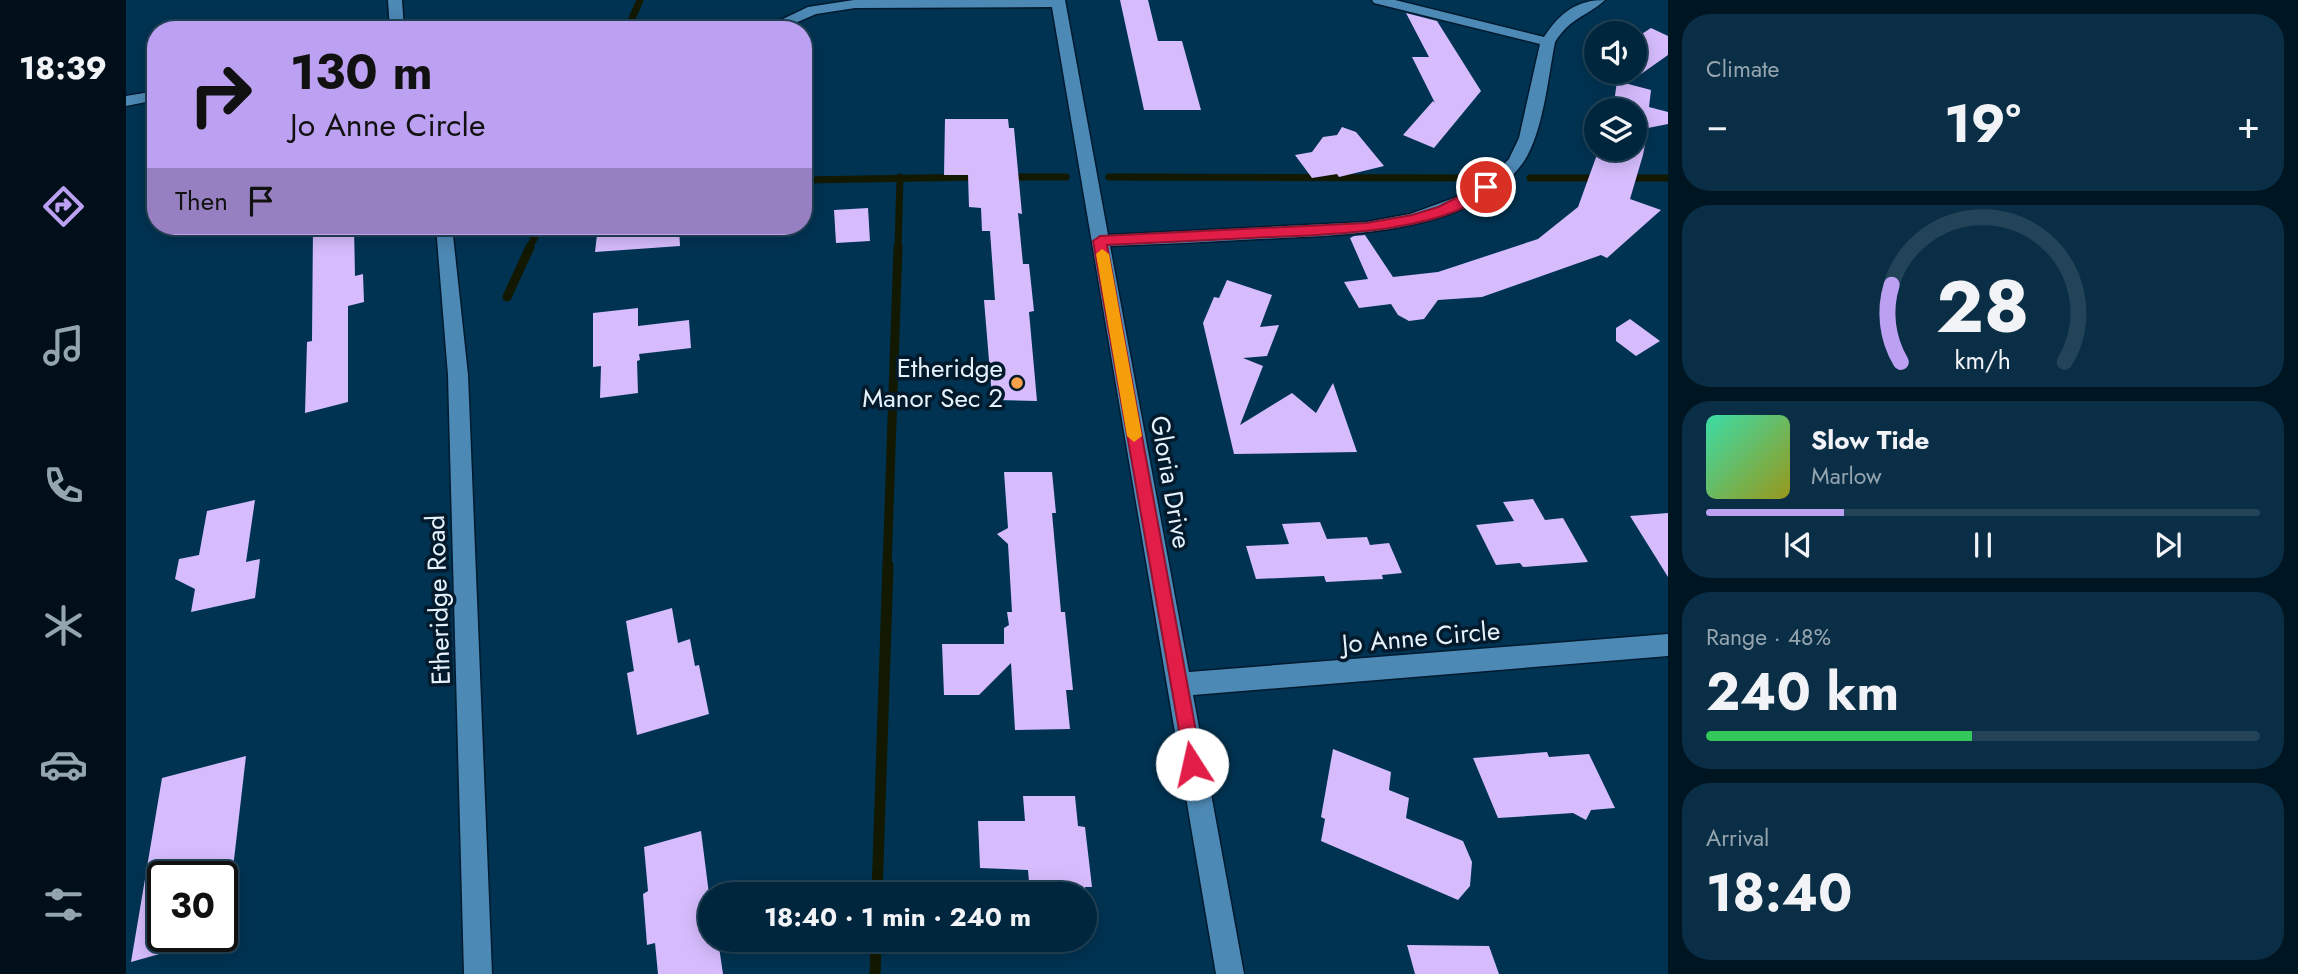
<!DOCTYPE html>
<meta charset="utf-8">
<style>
body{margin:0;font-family:Jost,sans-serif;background:#0a2e45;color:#f1f3f6;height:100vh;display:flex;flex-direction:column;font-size:26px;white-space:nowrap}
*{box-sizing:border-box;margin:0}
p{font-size:23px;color:#95a5b0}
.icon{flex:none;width:38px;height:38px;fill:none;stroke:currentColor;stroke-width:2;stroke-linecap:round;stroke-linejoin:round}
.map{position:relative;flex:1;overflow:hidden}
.sheet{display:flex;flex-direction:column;gap:14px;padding:14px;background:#001522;width:630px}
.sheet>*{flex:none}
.hud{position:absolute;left:21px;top:21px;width:665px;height:214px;border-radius:28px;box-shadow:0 4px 18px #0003,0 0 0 2px #224358;background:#bca0f2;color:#111;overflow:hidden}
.buttons{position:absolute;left:1458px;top:21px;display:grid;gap:14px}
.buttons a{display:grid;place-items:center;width:63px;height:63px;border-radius:50%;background:#00263e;box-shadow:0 4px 18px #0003,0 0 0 2px #224358;font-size:35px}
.speed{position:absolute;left:21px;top:861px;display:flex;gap:14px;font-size:35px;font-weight:700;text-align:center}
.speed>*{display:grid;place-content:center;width:91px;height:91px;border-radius:50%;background:#00263e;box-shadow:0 4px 18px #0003,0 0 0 2px #224358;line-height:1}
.speed .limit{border:4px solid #111;border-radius:10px;background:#fff;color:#111}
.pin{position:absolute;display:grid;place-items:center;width:60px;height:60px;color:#fff;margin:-30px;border:4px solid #fff;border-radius:50%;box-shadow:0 2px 7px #0007}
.me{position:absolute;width:77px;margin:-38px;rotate:350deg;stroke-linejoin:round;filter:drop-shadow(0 0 5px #0008)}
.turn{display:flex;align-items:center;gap:24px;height:147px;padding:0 28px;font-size:32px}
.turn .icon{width:91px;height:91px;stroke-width:2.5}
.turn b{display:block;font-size:49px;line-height:60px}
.then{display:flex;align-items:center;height:66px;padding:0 28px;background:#0003;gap:14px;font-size:26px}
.big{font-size:52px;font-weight:700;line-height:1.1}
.sheet .tile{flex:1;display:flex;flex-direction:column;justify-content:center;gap:10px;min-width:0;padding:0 24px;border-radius:28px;background:#0a2e45}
.sheet .dial{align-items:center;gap:0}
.dial svg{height:182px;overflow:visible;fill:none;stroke:#224358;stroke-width:7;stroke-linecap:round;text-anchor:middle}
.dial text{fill:#f1f3f6;stroke:none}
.song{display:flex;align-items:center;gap:21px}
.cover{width:84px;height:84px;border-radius:10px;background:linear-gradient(135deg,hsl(160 70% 55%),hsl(60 70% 35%))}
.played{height:7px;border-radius:4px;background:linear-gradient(90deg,#bca0f2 25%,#224358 25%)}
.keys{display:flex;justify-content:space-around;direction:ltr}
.heat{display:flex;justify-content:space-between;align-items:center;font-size:38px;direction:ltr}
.charge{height:10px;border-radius:5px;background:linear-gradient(90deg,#34c759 48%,#224358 0)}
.trip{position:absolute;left:572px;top:882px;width:399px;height:70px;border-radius:35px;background:#00263e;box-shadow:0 4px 18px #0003,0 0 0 2px #224358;font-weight:700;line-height:70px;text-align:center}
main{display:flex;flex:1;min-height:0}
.dock{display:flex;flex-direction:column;width:126px;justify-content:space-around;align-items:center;background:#000f19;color:#95a5b0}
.dock .icon{width:49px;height:49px}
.dock .active{color:#bca0f2}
.dock b{font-size:32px;color:#f1f3f6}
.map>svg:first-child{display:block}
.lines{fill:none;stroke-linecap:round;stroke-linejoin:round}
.stream-far2{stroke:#121900;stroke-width:7}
.stream-far1{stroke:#121900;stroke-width:9}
.stream{stroke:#121900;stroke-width:11}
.building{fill:#d6bcfd}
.minor-casing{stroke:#001a2f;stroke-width:3}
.minor{fill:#4d89b5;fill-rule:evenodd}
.route{fill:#e11d48;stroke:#92132f;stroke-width:2}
.slow{fill:#f59e0b}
.poi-dot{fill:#f8a14a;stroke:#021a2b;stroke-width:2.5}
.labels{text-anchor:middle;stroke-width:7;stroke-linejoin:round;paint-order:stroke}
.poi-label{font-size:26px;fill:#e5f1fb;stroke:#021a2b;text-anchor:end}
.street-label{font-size:26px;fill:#e5f1fb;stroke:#021a2b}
</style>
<main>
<nav class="dock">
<b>18:39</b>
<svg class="icon active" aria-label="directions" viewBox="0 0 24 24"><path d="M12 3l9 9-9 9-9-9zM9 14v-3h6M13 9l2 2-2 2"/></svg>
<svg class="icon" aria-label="music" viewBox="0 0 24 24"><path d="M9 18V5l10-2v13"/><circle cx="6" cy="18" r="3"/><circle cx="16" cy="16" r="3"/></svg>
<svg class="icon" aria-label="phone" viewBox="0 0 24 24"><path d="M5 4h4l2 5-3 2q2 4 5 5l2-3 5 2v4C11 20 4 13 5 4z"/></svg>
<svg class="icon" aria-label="climate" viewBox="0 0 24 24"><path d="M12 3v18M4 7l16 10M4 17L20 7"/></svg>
<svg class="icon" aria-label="car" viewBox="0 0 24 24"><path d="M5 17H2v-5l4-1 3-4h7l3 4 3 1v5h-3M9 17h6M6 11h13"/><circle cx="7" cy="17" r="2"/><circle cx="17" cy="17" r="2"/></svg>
<svg class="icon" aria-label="filters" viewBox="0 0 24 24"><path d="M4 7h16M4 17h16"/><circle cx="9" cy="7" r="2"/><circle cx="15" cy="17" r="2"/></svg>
</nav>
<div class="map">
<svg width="1542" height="974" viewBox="0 0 1542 974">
<rect width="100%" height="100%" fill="#003352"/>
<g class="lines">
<g class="stream-far2">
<polyline points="501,30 514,0"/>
<polyline points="881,177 940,177"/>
<polyline points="983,177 1344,178"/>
<polyline points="1404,178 1475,178"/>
<polyline points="1497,178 1542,178"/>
<polyline points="677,180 855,177"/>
<polyline points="403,249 414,226"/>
<polyline points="772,249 774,177"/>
</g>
<g class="stream-far1">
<polyline points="381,297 404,247"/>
<polyline points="761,567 772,247"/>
</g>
<g class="stream">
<polyline points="751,894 762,565"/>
<polyline points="749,974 750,940"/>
</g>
</g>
<g class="building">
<polygon points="994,0 1022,0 1032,41 1056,41 1075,110 1018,110"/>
<polygon points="1280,13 1311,21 1355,91 1308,148 1277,135 1307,101 1309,103 1286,57 1303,57"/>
<polygon points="1525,28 1542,36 1542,55 1508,79 1508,39"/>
<polygon points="1491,81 1525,90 1523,107 1542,112 1542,124 1522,128 1517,155 1504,199 1535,210 1481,258 1475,255 1356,297 1312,300 1298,319 1283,321 1272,315 1265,304 1233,308 1218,282 1242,279 1224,238 1228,236 1239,235 1267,277 1312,272 1412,239 1452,207 1473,149 1508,149 1508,110 1487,110"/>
<polygon points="819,119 882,119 883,128 888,128 896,214 892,213 897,264 903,264 908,311 903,312 911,401 870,400 866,397 858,300 869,300 864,231 856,231 855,208 843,207 842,175 818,175"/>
<polygon points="1216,127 1230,132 1258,166 1213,177 1211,174 1186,178 1169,155 1186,152 1197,137 1211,135"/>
<polygon points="742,208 744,241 710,243 708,210"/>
<polygon points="187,226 228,226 229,276 237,274 238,302 222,306 222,402 179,413 181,342 186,341"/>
<polygon points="472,226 553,226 554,246 469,252"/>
<polygon points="1101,280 1146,295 1134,327 1153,325 1141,356 1117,358 1137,366 1114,425 1166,393 1190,413 1207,383 1231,452 1108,454 1077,323 1088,297 1093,298"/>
<polygon points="512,308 512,326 563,320 565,348 513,354 514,360 511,361 512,393 474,398 475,366 467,367 467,313"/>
<polygon points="1504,319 1534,341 1510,356 1490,341 1490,328"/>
<polygon points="878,472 926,472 930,513 926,513 935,612 939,612 947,690 940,690 944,729 889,730 885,663 853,695 818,695 816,644 878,644 878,628 883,625 881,612 886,612 882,544 871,534 882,528"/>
<polygon points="1407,499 1419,520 1437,518 1462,562 1397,567 1394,563 1370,565 1350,525 1388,521 1377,502"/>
<polygon points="129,500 120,562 134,559 129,598 65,612 69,589 49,579 53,559 73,555 81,511"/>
<polygon points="1542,513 1542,577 1504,516"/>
<polygon points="1194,522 1201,539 1241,537 1244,545 1263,543 1276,573 1256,575 1257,579 1200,582 1198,576 1130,579 1120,546 1163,544 1156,524"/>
<polygon points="546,608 552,643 564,639 569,666 573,665 583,714 511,735 501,673 508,671 500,621"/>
<polygon points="1207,749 1265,772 1263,790 1283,798 1280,818 1337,841 1346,862 1344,886 1332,900 1195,841 1199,819 1195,817"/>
<polygon points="1421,752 1423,757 1463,754 1489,808 1465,810 1460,820 1447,813 1372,818 1347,758"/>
<polygon points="120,756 106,877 37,877 37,953 5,962 36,778"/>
<polygon points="897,796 949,796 952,826 959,827 966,887 959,887 960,894 904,894 902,870 854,868 852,821 899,821"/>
<polygon points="575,831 584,902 584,940 592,940 597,974 532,974 529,943 521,945 517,894 522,891 518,847"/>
<polygon points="1281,945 1363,946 1373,974 1289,974"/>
</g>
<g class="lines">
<g class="minor-casing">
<g id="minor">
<polygon points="262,0 276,0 278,30 264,30"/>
<path d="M728,0H939L982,235L1240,222L1284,214L1339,194L1370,172L1383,159L1393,138L1414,44L1248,3L1246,0H1269L1418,37C1434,13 1450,0 1479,0C1460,17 1445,17 1429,42C1422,77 1417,136 1396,164C1343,236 1213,235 1133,239C1083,242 1034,244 984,246L1063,672L1542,634V656L1067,695L1118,974H1090L926,7L729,8L690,14L653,30L636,29L682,7Z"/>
<polygon points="30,91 30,100 0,106 0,96"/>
<polygon points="310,226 326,226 342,375 366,974 338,974 322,375"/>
</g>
</g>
<use href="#minor" class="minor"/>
</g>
<path class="route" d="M1360,183L1366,187C1326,235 1185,235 1125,238C1077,240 1029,243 981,245L1076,764L1073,770L1066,773L1060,770L967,241L974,236L1240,223L1286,215L1312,207Z"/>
<polygon class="slow" points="976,249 983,254 1016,436 1008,442 1001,436 970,254"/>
<circle class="poi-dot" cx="891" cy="383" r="7"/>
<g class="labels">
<g class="poi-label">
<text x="877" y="377">Etheridge<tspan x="877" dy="30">Manor Sec 2</tspan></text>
</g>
<g class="street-label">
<text transform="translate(1045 482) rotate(80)" y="9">Gloria Drive</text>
<text transform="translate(312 600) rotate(-92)" y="9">Etheridge Road</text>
<text transform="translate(1295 637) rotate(-5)" y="9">Jo Anne Circle</text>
</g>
</g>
</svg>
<div class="buttons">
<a><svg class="icon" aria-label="sound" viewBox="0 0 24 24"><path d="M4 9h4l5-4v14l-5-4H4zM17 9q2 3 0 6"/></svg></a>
<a><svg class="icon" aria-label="layers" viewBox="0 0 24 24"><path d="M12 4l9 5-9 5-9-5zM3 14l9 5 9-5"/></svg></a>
</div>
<div class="speed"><div class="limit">30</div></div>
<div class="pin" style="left:1360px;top:187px;background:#d93025"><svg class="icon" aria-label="arrive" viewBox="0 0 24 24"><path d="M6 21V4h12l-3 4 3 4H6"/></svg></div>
<svg class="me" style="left:1066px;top:764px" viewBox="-20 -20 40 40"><circle r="19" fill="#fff"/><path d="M0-13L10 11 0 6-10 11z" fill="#e11d48"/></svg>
<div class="trip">18:40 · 1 min · 240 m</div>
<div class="hud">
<div class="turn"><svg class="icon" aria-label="right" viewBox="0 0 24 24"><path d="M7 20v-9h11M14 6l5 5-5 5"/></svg><div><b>130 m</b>Jo Anne Circle</div></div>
<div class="then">Then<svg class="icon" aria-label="arrive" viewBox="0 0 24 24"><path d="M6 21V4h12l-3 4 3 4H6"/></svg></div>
</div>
</div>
<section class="sheet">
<div class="tile"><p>Climate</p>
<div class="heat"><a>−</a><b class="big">19°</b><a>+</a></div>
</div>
<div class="tile dial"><svg viewBox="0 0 100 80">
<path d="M14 69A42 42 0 1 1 86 69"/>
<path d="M14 69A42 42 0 0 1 10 35" stroke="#bca0f2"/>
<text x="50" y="56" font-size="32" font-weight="700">28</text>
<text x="50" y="72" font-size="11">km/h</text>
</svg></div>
<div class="tile">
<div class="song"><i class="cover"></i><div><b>Slow Tide</b><p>Marlow</p></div></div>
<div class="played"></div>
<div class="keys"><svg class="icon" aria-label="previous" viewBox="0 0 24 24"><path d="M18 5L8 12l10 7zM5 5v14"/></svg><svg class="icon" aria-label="pause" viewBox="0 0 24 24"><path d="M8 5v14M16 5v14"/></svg><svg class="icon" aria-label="next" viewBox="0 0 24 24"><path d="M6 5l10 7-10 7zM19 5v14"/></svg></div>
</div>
<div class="tile"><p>Range · 48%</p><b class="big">240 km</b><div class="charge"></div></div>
<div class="tile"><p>Arrival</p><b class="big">18:40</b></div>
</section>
</main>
